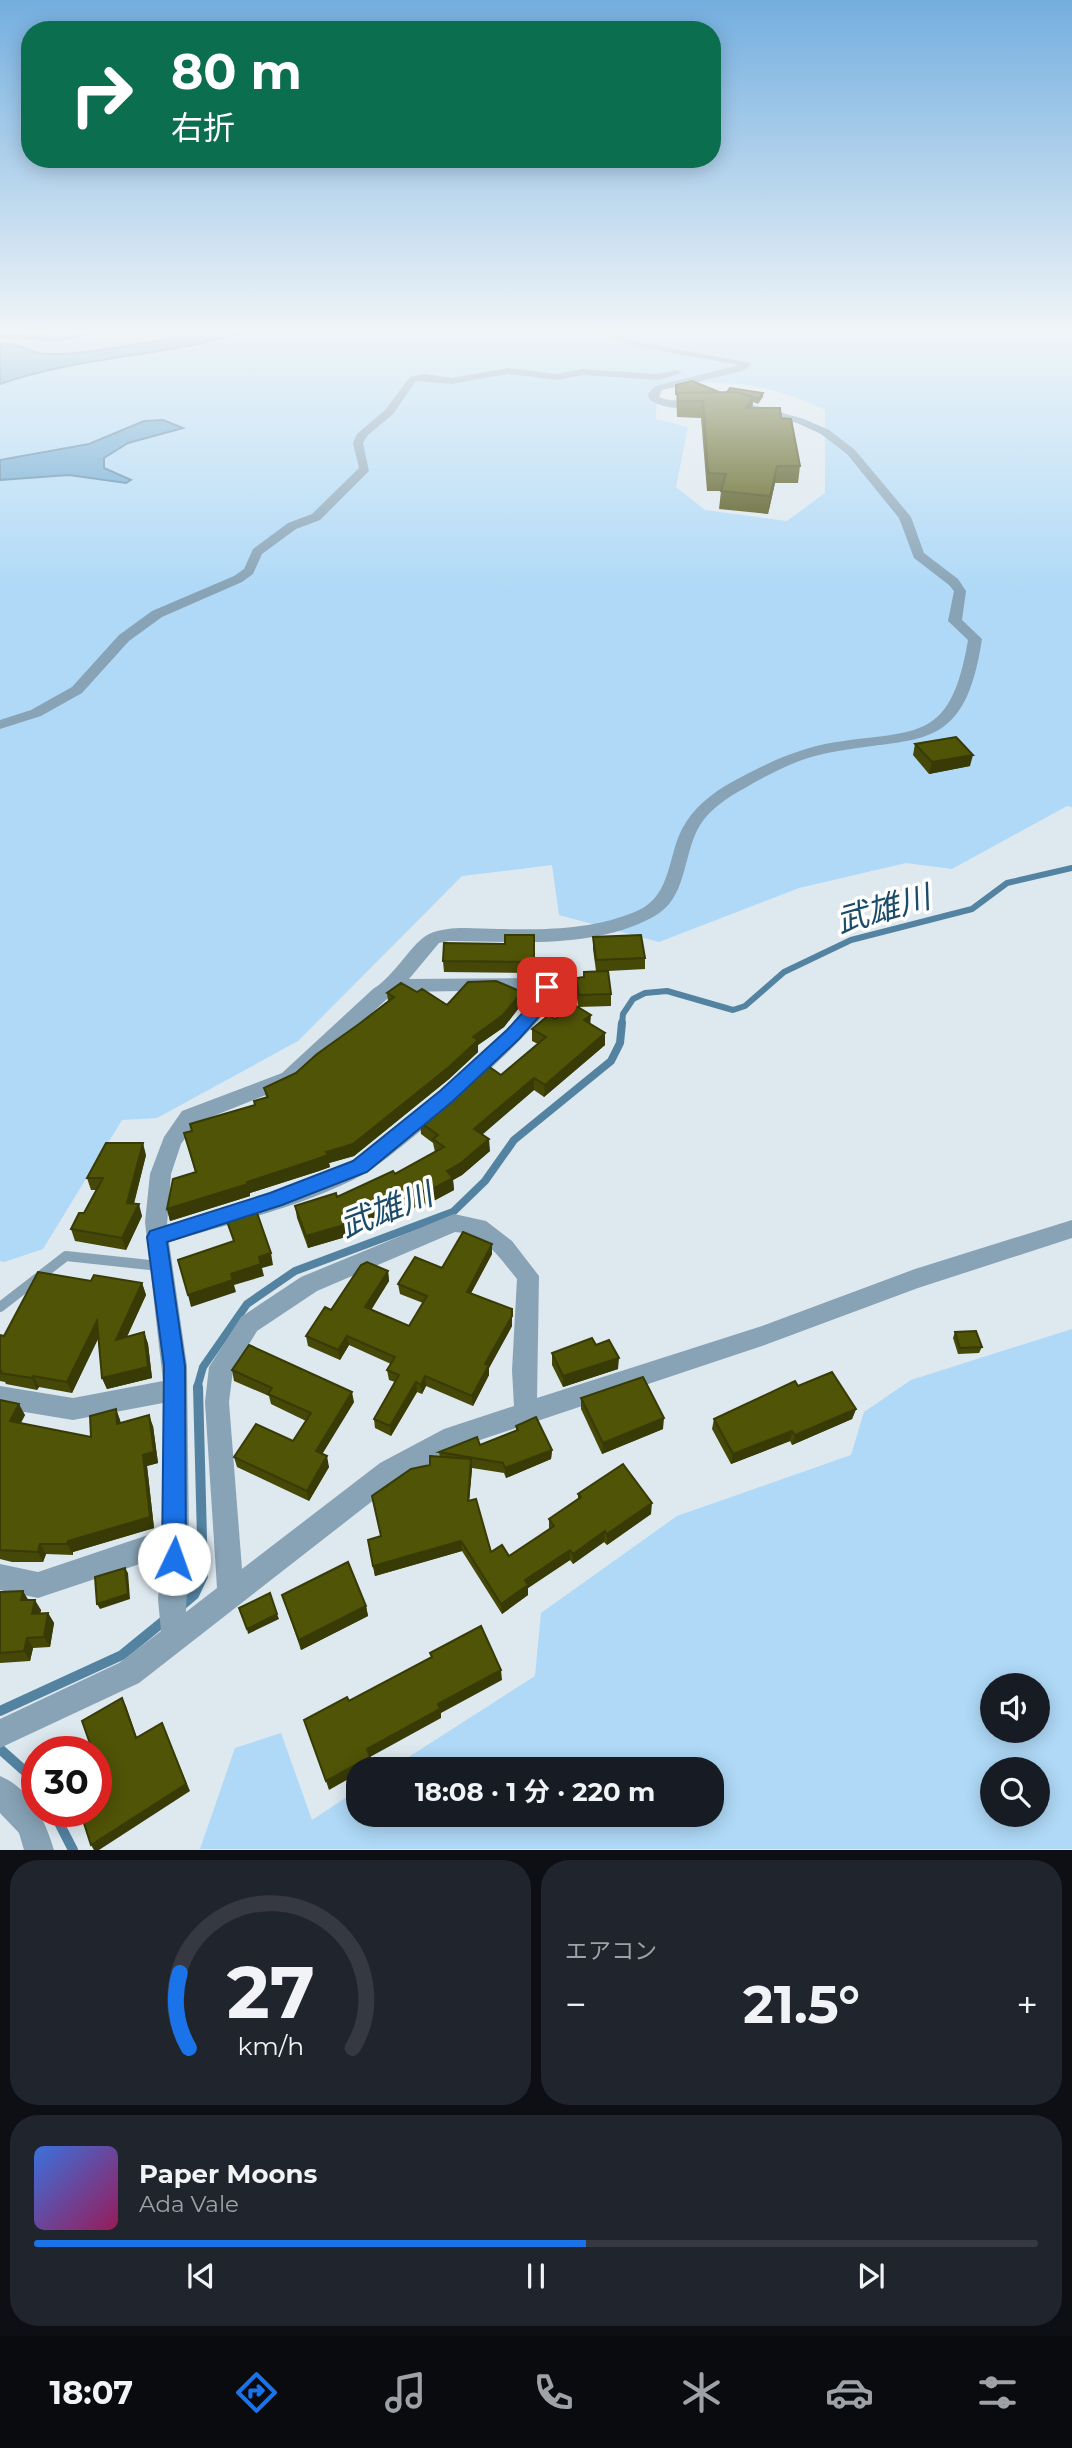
<!DOCTYPE html>
<html lang="ja">
<meta charset="utf-8">
<style>
body{margin:0;font-family:Montserrat,"Noto Sans JP",sans-serif;background:#20242c;color:#f1f3f6;height:100vh;display:flex;flex-direction:column;font-size:26px;white-space:nowrap}
*{box-sizing:border-box;margin:0}
p{font-size:23px;color:#9ea1a6}
.icon{flex:none;width:38px;height:38px;fill:none;stroke:currentColor;stroke-width:2;stroke-linecap:round;stroke-linejoin:round}
.map{position:relative;height:1850px;overflow:hidden}
.side{display:flex;flex-direction:column;gap:10px;padding:10px;background:#0d0f14;flex:1}
.side>*{flex:none}
.banner{position:absolute;left:21px;top:21px;width:700px;height:147px;border-radius:28px;box-shadow:0 4px 18px #0003;background:#0b6e4f;color:#fff;overflow:hidden}
.buttons{position:absolute;left:980px;top:1673px;display:grid;gap:14px}
.buttons a{display:grid;place-items:center;width:70px;height:70px;border-radius:50%;background:#171b24;box-shadow:0 4px 18px #0003;font-size:35px}
.speed{position:absolute;left:21px;top:1736px;display:flex;gap:14px;font-size:35px;font-weight:700;text-align:center}
.speed>*{display:grid;place-content:center;width:91px;height:91px;border-radius:50%;background:#171b24;box-shadow:0 4px 18px #0003;line-height:1}
.speed .limit{border:10px solid #d22;background:#fff;color:#111}
.pin{position:absolute;display:grid;place-items:center;width:60px;height:60px;color:#fff;margin:-30px;border-radius:14px;box-shadow:0 4px 10px #0006}
.me{position:absolute;width:77px;margin:-38px;rotate:3deg;stroke-linejoin:round;filter:drop-shadow(0 0 5px #0008)}
.turn{display:flex;align-items:center;gap:24px;height:147px;padding:0 35px;font-size:32px}
.turn .icon{width:91px;height:91px;stroke-width:2.5}
.turn b{display:block;font-size:49px;line-height:60px}
.big{font-size:52px;font-weight:700;line-height:1.1}
.side .card{flex:1;display:flex;flex-direction:column;justify-content:center;gap:10px;min-width:0;padding:0 24px;border-radius:28px;background:#20242c}
.side .dial{align-items:center;gap:0}
.dial svg{height:182px;overflow:visible;fill:none;stroke:#363941;stroke-width:7;stroke-linecap:round;text-anchor:middle}
.dial text{fill:#f1f3f6;stroke:none}
.song{display:flex;align-items:center;gap:21px}
.cover{width:84px;height:84px;border-radius:10px;background:linear-gradient(135deg,hsl(220 70% 55%),hsl(330 70% 35%))}
.played{height:7px;border-radius:4px;background:linear-gradient(90deg,#1a73e8 55%,#363941 55%)}
.keys{display:flex;justify-content:space-around;direction:ltr}
.heat{display:flex;justify-content:space-between;align-items:center;font-size:38px;direction:ltr}
.side .tiles{flex:1;display:grid;gap:10px;grid-template-columns:1fr 1fr}
.card:last-child{grid-column:span 2}
.trip{position:absolute;left:346px;top:1757px;width:378px;height:70px;border-radius:28px;background:#171b24;box-shadow:0 4px 18px #0003;font-weight:700;line-height:70px;text-align:center}
.dock{display:flex;height:112px;justify-content:space-around;align-items:center;background:#090b0e;color:#9ea1a6}
.dock .icon{width:49px;height:49px}
.dock .on{color:#1a73e8}
.dock b{font-size:32px;color:#f1f3f6}
.map>svg:first-child{display:block}
.green{fill:#afd9f7;fill-rule:evenodd}
.water{fill:#65a6d1;stroke:#5483a2;stroke-width:2}
.lines{fill:none;stroke-linecap:round;stroke-linejoin:round}
.stream-far2{stroke:#5483a2;stroke-width:6}
.stream-far1{stroke:#5483a2;stroke-width:8}
.stream{stroke:#5483a2;stroke-width:10}
.lane{stroke:#88a3b6;stroke-width:10}
.street{fill:#88a3b6;fill-rule:evenodd}
.secondary{fill:#59829e;fill-rule:evenodd}
.wall{fill:#454806}
.shaded-wall{fill:#383b05}
.building{fill:#505407;stroke:#383b05;stroke-width:2}
.route{fill:#1a73e8;stroke:#114b97;stroke-width:2}
.labels{text-anchor:middle;stroke-width:7;stroke-linejoin:round;paint-order:stroke}
.near-water-label{font-size:32px;font-style:italic;fill:#1b4d6b;stroke:#fff}
</style>
<div class="map">
<svg width="1072" height="1850" viewBox="0 0 1072 1850">
<rect width="100%" height="100%" fill="#dde8ef"/>
<g class="green">
<path d="M0,333H181L173,338C131,345 89,354 47,354C29,354 18,341 0,344Z"/>
<path d="M242,333H1072V807L1067,806L952,869L906,863L799,888L659,942L559,915L552,865L462,876L298,1041L157,1118L122,1120L43,1249L4,1262L0,1261V480L69,475L126,483L104,468V458L128,443L181,428L144,421L89,444L0,460V384C78,357 163,356 242,333ZM688,382C745,383 772,385 825,410V493L787,521L705,510L676,487L688,427L656,419L657,392Z"/>
<path d="M1072,1329V1849H200L235,1748L281,1733L312,1820L359,1789V1815H712V1769H390L535,1676L541,1613L677,1516L851,1455L864,1412L911,1380ZM992,1685H1038V1731H992ZM992,1769H1038V1815H992Z"/>
</g>
<g class="water">
<path d="M181,333H242C163,356 78,357 0,384V344C18,341 29,354 47,354C89,354 131,345 172,338Z"/>
<polygon points="163,420 183,428 128,443 104,458 104,468 131,480 126,483 69,475 0,480 0,460 89,444 144,421"/>
</g>
<g class="lines">
<polyline class="stream-far2" points="622,1024 623,1014 633,999 645,993 667,991 733,1010 745,1006 784,972 851,940 972,909 1007,883 1072,868"/>
<polyline class="stream-far1" points="197,1388 203,1367 247,1304 295,1271 453,1212 485,1181 514,1140 611,1061 620,1043 622,1023"/>
<g class="stream">
<polyline points="181,1606 194,1595 203,1576 198,1387"/>
<polyline points="0,1711 122,1655 165,1620"/>
<polyline points="0,1749 37,1782"/>
<polyline points="53,1811 73,1850"/>
</g>
<polyline class="lane" points="0,1307 66,1256 159,1266"/>
<g class="street">
<path d="M599,333H613L634,341L751,363L747,369L739,372L662,390L659,397C675,405 694,395 705,402C690,411 663,410 649,399L648,394L655,386L740,365L632,346Z"/>
<polygon points="508,368 557,374 582,369 658,374 677,370 682,373 658,380 582,375 557,380 508,374 452,384 416,381 393,414 367,436 363,443 369,471 320,520 296,529 262,554 253,574 242,582 162,617 129,641 82,693 41,716 0,729 0,720 31,710 72,687 119,635 152,611 234,576 244,569 253,549 288,523 312,514 359,468 353,443 357,434 385,410 410,377 424,374 452,378"/>
<path d="M732,399L804,419L829,430L855,450L911,517L924,553L958,579L966,591L962,620L982,639C964,759 916,734 823,754C795,760 769,774 745,788C728,797 710,809 700,825C682,855 688,899 653,917C592,950 516,941 449,941L439,943L409,979L529,978L553,982C556,987 557,992 555,997C545,1026 395,1157 364,1174C308,1205 231,1223 169,1242L187,1366L189,1539L186,1612L217,1588L205,1402L209,1367L241,1317L301,1277L454,1214L486,1221L512,1241L539,1276L537,1398L762,1326L915,1269L1072,1220V1238L918,1288L762,1346L459,1447L398,1481L139,1683L0,1748V1719L119,1663L161,1631L158,1599L161,1557L38,1598L0,1590V1564L38,1572L163,1530V1403L73,1420L0,1408V1386L73,1398L163,1381L145,1222L150,1174L164,1137L182,1111L282,1073L373,989C394,977 413,941 429,934C450,925 476,929 498,929C545,930 595,930 639,910C671,895 668,856 682,829C693,808 712,793 732,782C761,766 792,751 825,744C913,728 950,748 968,640L948,621L954,591L949,585L914,558L899,518L847,454L821,434L797,423L728,404V400ZM529,990L537,992V996L510,1026L451,1081L388,1134L350,1162L277,1190L167,1225L171,1174L181,1144L196,1123L296,1083L387,999L397,992ZM455,1232C485,1234 499,1257 517,1279L512,1370L514,1406L444,1429L380,1463L242,1569L229,1402L233,1370L257,1331L317,1291Z"/>
<path d="M0,1776C31,1789 45,1820 54,1850H24L19,1833L0,1813Z"/>
</g>
<polygon class="secondary" points="0,333 60,336 97,333 60,342 0,338"/>
</g>
<g class="wall">
<polygon points="676,385 719,392 763,393 763,397 758,404 753,402 752,408 781,418 800,466 798,483 775,483 768,514 719,509 721,491 707,491 701,418 677,417"/>
<polygon points="915,744 970,766 929,774 913,755"/>
<polygon points="534,935 534,973 444,972 443,961"/>
<polygon points="593,937 645,958 645,969 608,971 611,994 611,1006 578,1007 576,990 576,978 583,978 584,972 596,971 593,949"/>
<polygon points="417,992 447,1005 522,992 522,1004 504,1027 478,1045 478,1052 449,1079 354,1156 329,1163 330,1167 319,1171 250,1193 250,1196 170,1221 167,1209 195,1172 184,1133 255,1105 254,1101 266,1097 264,1088 296,1073 388,1001 387,993"/>
<polygon points="555,1019 590,1024 605,1033 605,1045 544,1097 534,1090 482,1134 490,1151 462,1175 453,1180 454,1190 426,1205 424,1203 359,1233 308,1248 297,1218 295,1206 337,1197 395,1174 435,1152 433,1143 421,1134 420,1122 501,1075 538,1044 532,1041 532,1029"/>
<polygon points="146,1155 134,1204 142,1216 126,1250 75,1241 71,1229 84,1213 97,1190 91,1190 87,1178"/>
<polygon points="492,1244 492,1254 471,1293 512,1326 489,1368 489,1375 473,1406 426,1386 422,1394 417,1392 391,1436 375,1428 374,1419 395,1382 389,1380 387,1370 391,1364 349,1345 340,1360 308,1346 306,1336 331,1310 388,1271 389,1281 371,1309 409,1326 423,1303 400,1294 398,1284 442,1268"/>
<polygon points="91,1281 142,1283 146,1295 127,1337 144,1332 148,1344 152,1378 107,1389 102,1378 98,1338 72,1393 39,1387 37,1390 6,1384 5,1382 0,1381 0,1335 4,1336"/>
<polygon points="955,1332 982,1347 979,1353 958,1354 953,1338"/>
<polygon points="552,1353 618,1369 563,1387 552,1365"/>
<polygon points="232,1370 354,1402 322,1454 329,1467 309,1501 237,1467 234,1457 293,1441 306,1421 271,1404 269,1396 234,1381"/>
<polygon points="798,1386 856,1409 852,1419 792,1445 790,1441 731,1464 712,1429 714,1419"/>
<polygon points="581,1398 663,1429 602,1454 581,1409"/>
<polygon points="0,1400 25,1415 20,1423 91,1437 116,1409 121,1423 153,1426 158,1463 147,1466 154,1528 73,1552 73,1555 46,1554 43,1562 12,1562 0,1559"/>
<polygon points="516,1426 552,1450 551,1459 506,1478 504,1473 472,1468 469,1501 491,1552 509,1556 549,1529 549,1519 578,1499 578,1494 651,1514 607,1545 604,1542 573,1564 570,1560 528,1588 528,1595 502,1614 462,1551 375,1576 368,1540 381,1536 374,1507 440,1457 439,1452 480,1445 516,1430"/>
<polygon points="0,1592 28,1600 41,1610 40,1614 48,1613 54,1623 50,1647 33,1648 30,1661 0,1663"/>
<polygon points="282,1595 366,1606 368,1616 301,1650"/>
</g>
<g class="shaded-wall">
<polygon points="753,397 752,413 746,408"/>
<polygon points="777,466 775,483 768,514 770,496"/>
<polygon points="973,755 970,766 929,774 932,762"/>
<polygon points="522,992 522,1004 504,1027 478,1045 478,1052 449,1079 354,1156 329,1163 330,1167 319,1171 250,1193 250,1196 170,1221 167,1209 326,1152 473,1037"/>
<polygon points="591,1015 590,1027 584,1020"/>
<polygon points="605,1033 605,1045 544,1097 545,1085"/>
<polygon points="534,1078 534,1090 475,1141 474,1129"/>
<polygon points="489,1139 490,1151 462,1175 453,1180 454,1190 426,1205 425,1193 447,1171"/>
<polygon points="143,1143 146,1155 131,1214 127,1203"/>
<polygon points="423,1191 424,1203 359,1233 308,1248 306,1236"/>
<polygon points="139,1204 142,1216 126,1250 122,1238"/>
<polygon points="492,1244 492,1254 467,1301 467,1292"/>
<polygon points="271,1253 273,1265 262,1268 264,1276 234,1285 236,1292 191,1307 188,1295 259,1257"/>
<polygon points="388,1271 389,1281 367,1317 365,1307"/>
<polygon points="142,1283 146,1295 120,1351 116,1340"/>
<polygon points="512,1309 512,1326 489,1368 489,1375 473,1406 472,1396 485,1364"/>
<polygon points="97,1321 101,1333 72,1393 67,1382"/>
<polygon points="144,1332 148,1344 152,1378 107,1389 102,1378"/>
<polygon points="347,1336 349,1345 340,1360 338,1350"/>
<polygon points="619,1358 618,1369 563,1387 563,1376"/>
<polygon points="33,1376 39,1387 37,1390 32,1378"/>
<polygon points="425,1376 426,1386 422,1394 421,1385"/>
<polygon points="416,1382 417,1392 391,1436 390,1426"/>
<polygon points="352,1392 354,1402 318,1461 316,1451"/>
<polygon points="19,1404 25,1415 16,1433 10,1421"/>
<polygon points="116,1409 120,1420 122,1435 117,1424"/>
<polygon points="856,1409 852,1419 792,1445 795,1435"/>
<polygon points="149,1415 153,1426 158,1463 147,1466 154,1528 73,1552 73,1555 67,1544 68,1541 143,1455"/>
<polygon points="664,1418 663,1429 602,1454 603,1443"/>
<polygon points="792,1431 790,1441 731,1464 733,1454"/>
<polygon points="552,1450 551,1459 506,1478 505,1468"/>
<polygon points="327,1456 329,1467 309,1501 307,1491"/>
<polygon points="471,1459 472,1470 468,1512 468,1501"/>
<polygon points="652,1503 651,1514 607,1545 607,1534"/>
<polygon points="605,1531 604,1542 573,1564 573,1554"/>
<polygon points="461,1541 462,1551 375,1576 373,1566"/>
<polygon points="40,1544 46,1554 43,1562 38,1552"/>
<polygon points="570,1550 570,1560 528,1588 528,1595 502,1614 501,1604 525,1580"/>
<polygon points="125,1568 128,1573 130,1599 100,1609 97,1604"/>
<polygon points="23,1591 29,1601 21,1600"/>
<polygon points="35,1600 41,1610 38,1624 32,1614"/>
<polygon points="366,1606 368,1616 301,1650 299,1640"/>
<polygon points="48,1613 54,1623 50,1647 44,1637"/>
<polygon points="277,1614 279,1619 248,1634 247,1629"/>
<polygon points="27,1638 33,1648 30,1661 24,1651"/>
<polygon points="501,1670 502,1680 441,1713 441,1718 370,1757 372,1766 366,1769 359,1769 359,1773 329,1790 326,1781 367,1749 438,1704"/>
<polygon points="122,1698 126,1706 140,1746 136,1738"/>
<polygon points="162,1723 190,1791 99,1850 94,1850 91,1845"/>
</g>
<g class="building">
<polygon points="692,381 719,392 676,394 676,385"/>
<polygon points="730,388 763,393 759,399 736,392 727,392"/>
<polygon points="736,392 753,397 746,408 780,408 781,418 791,419 800,466 777,466 770,496 721,491 726,474 708,473 703,401 678,401 678,393"/>
<polygon points="956,737 973,755 932,762 915,744"/>
<polygon points="505,935 534,935 534,962 443,961 444,943 505,944"/>
<polygon points="641,935 645,958 596,960 593,937"/>
<polygon points="608,971 611,994 579,995 576,978 584,977 584,972"/>
<polygon points="496,981 522,992 503,1015 473,1037 478,1040 449,1067 353,1144 326,1152 328,1155 317,1159 247,1182 248,1184 167,1209 173,1179 196,1172 184,1133 192,1131 190,1124 255,1105 254,1101 268,1097 264,1088 296,1073 317,1054 359,1024 394,997 387,993 401,983 417,992 422,989 447,1005 468,982"/>
<polygon points="573,1004 591,1015 584,1020 605,1033 545,1085 534,1078 474,1129 489,1139 461,1163 447,1171 453,1178 425,1193 423,1191 358,1221 306,1236 295,1206 336,1193 337,1197 393,1171 395,1174 444,1147 433,1139 438,1135 420,1122 488,1066 501,1075 546,1037 532,1029 549,1015 555,1019"/>
<polygon points="106,1143 143,1143 127,1203 139,1204 122,1238 71,1229 79,1213 84,1213 103,1178 87,1178"/>
<polygon points="255,1207 271,1253 259,1257 261,1264 231,1274 233,1280 188,1295 178,1260 234,1241 225,1216"/>
<polygon points="463,1232 492,1244 467,1292 512,1309 512,1316 485,1364 489,1365 472,1396 425,1376 421,1385 416,1382 390,1426 374,1419 399,1375 387,1370 395,1357 347,1336 338,1350 306,1336 325,1307 331,1310 361,1265 367,1262 388,1271 365,1307 409,1326 427,1296 398,1284 415,1257 442,1268"/>
<polygon points="38,1272 91,1281 94,1275 142,1283 116,1340 144,1332 148,1367 102,1378 97,1321 67,1382 33,1376 32,1378 0,1373 1,1371 0,1371 0,1335 4,1336"/>
<polygon points="976,1331 982,1347 960,1348 955,1332"/>
<polygon points="592,1338 596,1345 609,1340 619,1358 563,1376 552,1353"/>
<polygon points="249,1345 352,1392 316,1451 327,1456 307,1491 234,1457 256,1424 293,1441 311,1413 268,1394 272,1388 232,1370"/>
<polygon points="832,1372 856,1409 795,1435 792,1431 733,1454 714,1419 795,1381 798,1386"/>
<polygon points="643,1377 664,1418 603,1443 581,1398"/>
<polygon points="0,1400 19,1404 10,1421 91,1437 90,1416 116,1409 117,1424 149,1415 154,1452 143,1455 150,1517 68,1541 67,1544 40,1544 38,1552 0,1550"/>
<polygon points="536,1417 552,1450 505,1468 503,1463 439,1452 477,1437 480,1445 518,1430 516,1426"/>
<polygon points="430,1456 471,1459 468,1501 476,1499 491,1552 502,1545 509,1556 554,1526 549,1519 581,1497 578,1494 623,1464 652,1503 607,1534 605,1531 573,1554 570,1550 525,1580 528,1585 501,1604 461,1541 373,1566 368,1540 381,1536 372,1496 411,1469 430,1465"/>
<polygon points="348,1562 366,1606 299,1640 282,1595"/>
<polygon points="125,1568 128,1594 97,1604 95,1577"/>
<polygon points="23,1591 21,1600 35,1600 32,1614 48,1613 44,1637 27,1638 24,1651 0,1653 0,1592"/>
<polygon points="270,1593 277,1614 247,1629 239,1608"/>
<polygon points="481,1626 501,1670 438,1704 440,1709 367,1749 370,1757 326,1781 304,1720 347,1697 349,1701 432,1657 430,1653"/>
<polygon points="122,1698 136,1738 162,1723 186,1784 91,1845 80,1811 96,1811 96,1752 93,1752 82,1721"/>
</g>
<linearGradient id="sky" x2="0" y2="1"><stop stop-color="#73aedf"/><stop offset="0.56" stop-color="#f0f5f8"/><stop offset="1" stop-color="#f0f5f8" stop-opacity="0"/></linearGradient>
<rect width="1072" height="592" fill="url(#sky)"/>
<polygon class="route" points="547,981 555,987 551,1003 519,1039 453,1101 367,1172 282,1205 167,1242 185,1366 186,1559 183,1567 174,1571 166,1567 162,1559 164,1366 147,1237 150,1231 270,1193 353,1161 440,1091 507,1030 537,997 541,983"/>
<g class="labels">
<g class="near-water-label">
<text transform="translate(883 909) rotate(-16)" y="11">武雄川</text>
<text transform="translate(386 1210) rotate(-21)" y="11">武雄川</text>
</g>
</g>
</svg>
<div class="buttons">
<a><svg class="icon" aria-label="sound" viewBox="0 0 24 24"><path d="M4 9h4l5-4v14l-5-4H4zM17 9q2 3 0 6"/></svg></a>
<a><svg class="icon" aria-label="search" viewBox="0 0 24 24"><circle cx="10" cy="10" r="6"/><path d="M15 15l6 6"/></svg></a>
</div>
<div class="speed"><div class="limit">30</div></div>
<div class="pin" style="left:547px;top:987px;background:#d93025"><svg class="icon" aria-label="arrive" viewBox="0 0 24 24"><path d="M6 21V4h12l-3 4 3 4H6"/></svg></div>
<svg class="me" style="left:174px;top:1559px" viewBox="-20 -20 40 40"><circle r="19" fill="#fff"/><path d="M0-13L10 11 0 6-10 11z" fill="#1a73e8"/></svg>
<div class="trip">18:08 · 1 分 · 220 m</div>
<div class="banner">
<div class="turn"><svg class="icon" aria-label="right" viewBox="0 0 24 24"><path d="M7 20v-9h11M14 6l5 5-5 5"/></svg><div><b>80 m</b>右折</div></div>
</div>
</div>
<section class="side">
<div class="tiles">
<div class="card dial"><svg viewBox="0 0 100 80">
<path d="M14 69A42 42 0 1 1 86 69"/>
<path d="M14 69A42 42 0 0 1 10 36" stroke="#1a73e8"/>
<text x="50" y="56" font-size="32" font-weight="700">27</text>
<text x="50" y="72" font-size="11">km/h</text>
</svg></div>
<div class="card"><p>エアコン</p>
<div class="heat"><a>−</a><b class="big">21.5°</b><a>+</a></div>
</div>
<div class="card">
<div class="song"><i class="cover"></i><div><b>Paper Moons</b><p>Ada Vale</p></div></div>
<div class="played"></div>
<div class="keys"><svg class="icon" aria-label="previous" viewBox="0 0 24 24"><path d="M18 5L8 12l10 7zM5 5v14"/></svg><svg class="icon" aria-label="pause" viewBox="0 0 24 24"><path d="M8 5v14M16 5v14"/></svg><svg class="icon" aria-label="next" viewBox="0 0 24 24"><path d="M6 5l10 7-10 7zM19 5v14"/></svg></div>
</div>
</div>
</section>
<nav class="dock">
<b>18:07</b>
<svg class="icon on" aria-label="directions" viewBox="0 0 24 24"><path d="M12 3l9 9-9 9-9-9zM9 14v-3h6M13 9l2 2-2 2"/></svg>
<svg class="icon" aria-label="music" viewBox="0 0 24 24"><path d="M9 18V5l10-2v13"/><circle cx="6" cy="18" r="3"/><circle cx="16" cy="16" r="3"/></svg>
<svg class="icon" aria-label="phone" viewBox="0 0 24 24"><path d="M5 4h4l2 5-3 2q2 4 5 5l2-3 5 2v4C11 20 4 13 5 4z"/></svg>
<svg class="icon" aria-label="climate" viewBox="0 0 24 24"><path d="M12 3v18M4 7l16 10M4 17L20 7"/></svg>
<svg class="icon" aria-label="car" viewBox="0 0 24 24"><path d="M5 17H2v-5l4-1 3-4h7l3 4 3 1v5h-3M9 17h6M6 11h13"/><circle cx="7" cy="17" r="2"/><circle cx="17" cy="17" r="2"/></svg>
<svg class="icon" aria-label="filters" viewBox="0 0 24 24"><path d="M4 7h16M4 17h16"/><circle cx="9" cy="7" r="2"/><circle cx="15" cy="17" r="2"/></svg>
</nav>
